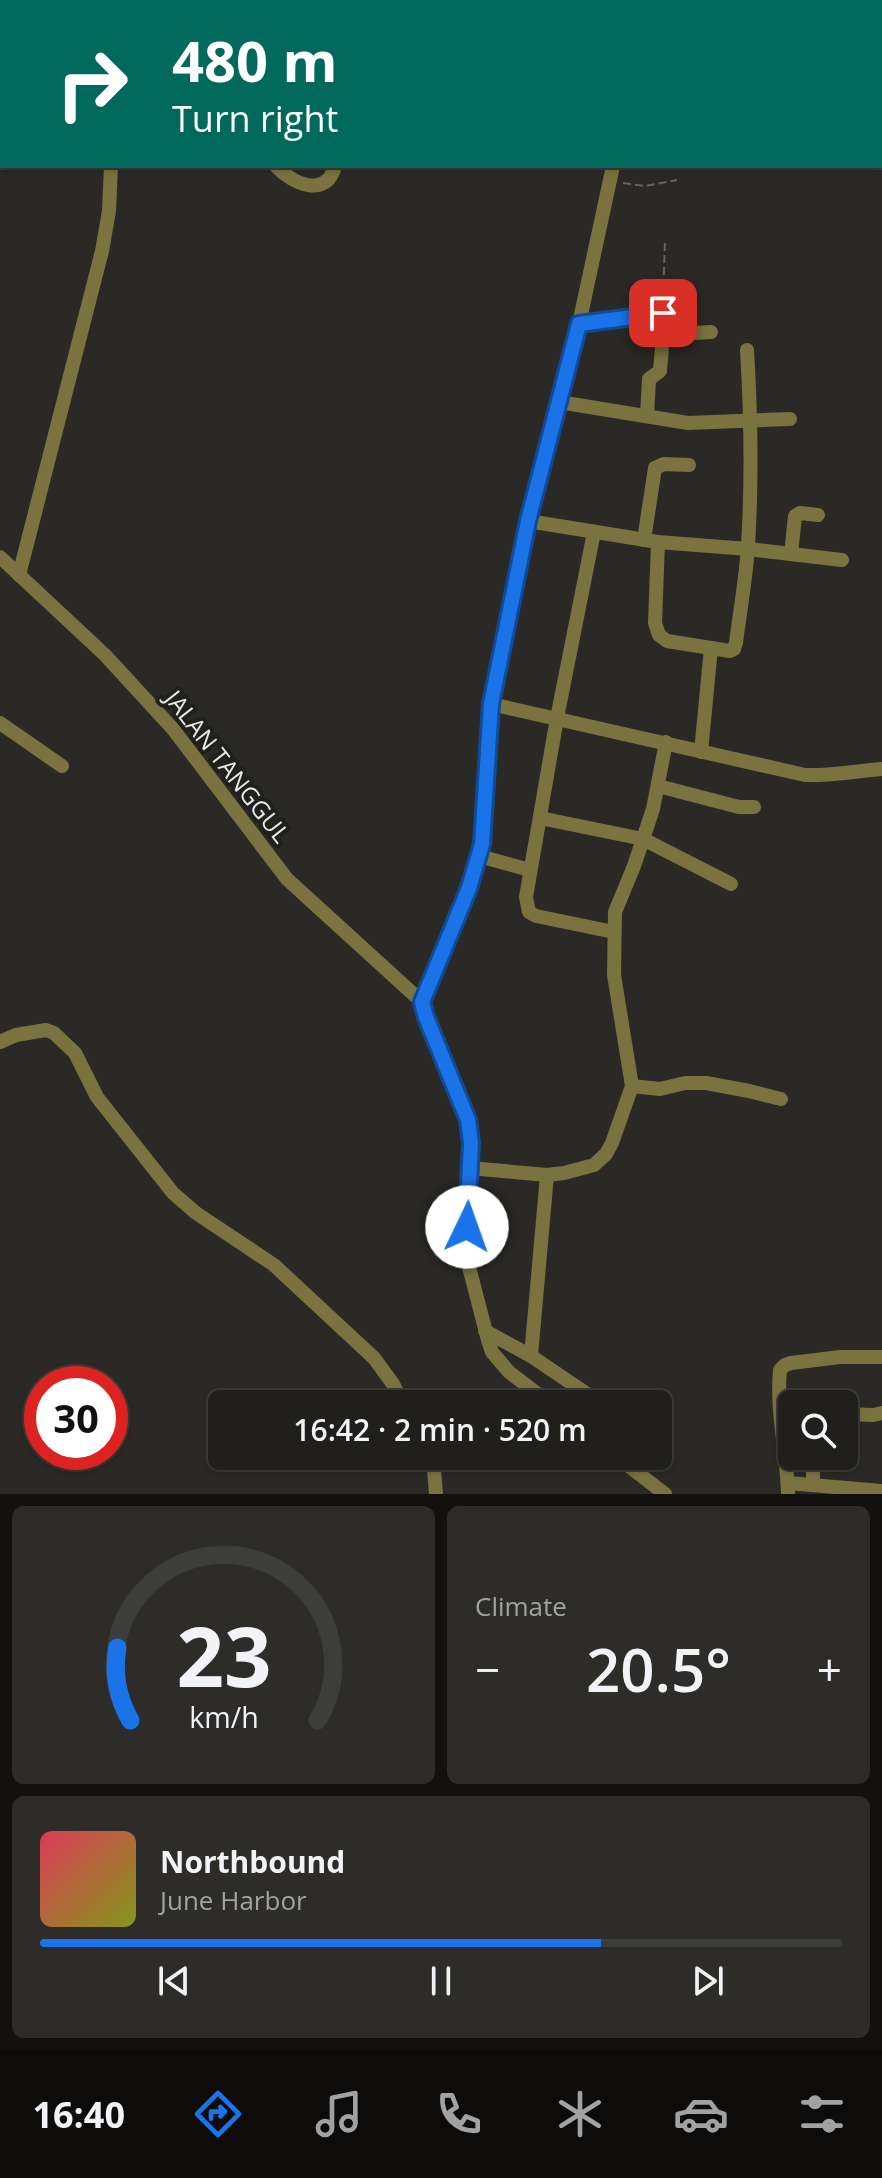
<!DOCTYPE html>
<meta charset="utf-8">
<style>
body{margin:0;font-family:"Open Sans",sans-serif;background:#2d2c29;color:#f1f3f6;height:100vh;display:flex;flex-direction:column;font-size:30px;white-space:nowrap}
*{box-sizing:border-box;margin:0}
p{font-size:26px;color:#a2a2a3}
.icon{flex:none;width:44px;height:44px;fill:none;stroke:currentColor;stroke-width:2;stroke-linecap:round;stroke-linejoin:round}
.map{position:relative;height:1494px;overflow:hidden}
.drawer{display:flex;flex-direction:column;gap:12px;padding:12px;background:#12110f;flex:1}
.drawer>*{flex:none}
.banner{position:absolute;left:0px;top:0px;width:882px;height:168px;box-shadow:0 2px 6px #0004,0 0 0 2px #3d3d3b;background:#00695c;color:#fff;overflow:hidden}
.buttons{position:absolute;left:778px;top:1390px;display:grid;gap:16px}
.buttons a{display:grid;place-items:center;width:80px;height:80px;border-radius:12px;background:#201f1c;box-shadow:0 2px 6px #0004,0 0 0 2px #3d3d3b;font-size:40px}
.speed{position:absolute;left:24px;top:1366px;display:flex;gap:16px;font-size:40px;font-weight:700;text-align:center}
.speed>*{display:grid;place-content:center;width:104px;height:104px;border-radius:50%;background:#201f1c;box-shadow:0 2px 6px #0004,0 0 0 2px #3d3d3b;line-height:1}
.speed .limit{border:12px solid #d22;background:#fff;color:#111}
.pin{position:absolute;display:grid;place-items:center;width:68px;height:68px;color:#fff;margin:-34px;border-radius:16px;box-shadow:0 4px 12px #0006}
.me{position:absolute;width:88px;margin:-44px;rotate:3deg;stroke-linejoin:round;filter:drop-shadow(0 0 6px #0008)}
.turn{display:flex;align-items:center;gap:28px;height:168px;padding:0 40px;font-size:36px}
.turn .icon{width:104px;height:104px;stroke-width:2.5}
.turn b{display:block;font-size:56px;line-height:68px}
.big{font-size:60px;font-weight:600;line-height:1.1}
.drawer .card{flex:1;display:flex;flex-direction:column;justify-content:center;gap:12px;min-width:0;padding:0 28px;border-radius:12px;background:#2d2c29}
.drawer .dial{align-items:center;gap:0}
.dial svg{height:208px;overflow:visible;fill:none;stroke:#3d3d3b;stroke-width:7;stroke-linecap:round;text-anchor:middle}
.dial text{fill:#f1f3f6;stroke:none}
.song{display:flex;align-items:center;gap:24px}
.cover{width:96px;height:96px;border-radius:12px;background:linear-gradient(135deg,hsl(350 70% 55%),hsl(70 70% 35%))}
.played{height:8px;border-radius:4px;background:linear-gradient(90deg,#1a73e8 70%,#3d3d3b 70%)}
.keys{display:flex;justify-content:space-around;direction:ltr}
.heat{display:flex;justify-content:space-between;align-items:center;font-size:44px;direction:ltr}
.drawer .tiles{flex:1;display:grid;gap:12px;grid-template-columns:1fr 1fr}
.card:last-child{grid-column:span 2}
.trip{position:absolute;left:208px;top:1390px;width:464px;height:80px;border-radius:12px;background:#201f1c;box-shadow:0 2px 6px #0004,0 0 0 2px #3d3d3b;font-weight:600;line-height:80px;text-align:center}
.tabs{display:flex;height:128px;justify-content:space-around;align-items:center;background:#0d0c0b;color:#a2a2a3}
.tabs .icon{width:56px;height:56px}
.tabs .active{color:#1a73e8}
.tabs b{font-size:36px;color:#f1f3f6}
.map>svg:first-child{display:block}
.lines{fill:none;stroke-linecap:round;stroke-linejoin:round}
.path{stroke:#666562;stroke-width:2;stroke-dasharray:8 4;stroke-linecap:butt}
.street{stroke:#7a7340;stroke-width:14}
.route-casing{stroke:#114b97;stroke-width:20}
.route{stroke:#1a73e8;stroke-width:14}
.labels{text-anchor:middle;stroke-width:8;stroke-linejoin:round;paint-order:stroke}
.street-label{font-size:24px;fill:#eae9e7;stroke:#20201c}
</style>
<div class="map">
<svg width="882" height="1494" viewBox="0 0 882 1494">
<rect width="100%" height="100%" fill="#2a2926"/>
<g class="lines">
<g class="path">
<polyline points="623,183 645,186 677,180"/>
<polyline points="663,299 665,241"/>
</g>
<g class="street">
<polyline points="650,0 651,2"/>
<polyline points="145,2 145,0"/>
<polyline points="287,2 288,0"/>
<polyline points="505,2 505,0"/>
<path d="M276,166C292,184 327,199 335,166"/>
<polyline points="579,324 663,313 663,335 711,332"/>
<polyline points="559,402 688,423 790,419"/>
<polyline points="647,416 649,379 660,371 663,335"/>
<polyline points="528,521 658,542 748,549 842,560"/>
<polyline points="594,532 557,718 526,897 529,912 536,916 614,932"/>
<polyline points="644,540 655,468 664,464 689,465"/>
<path d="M658,542L655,623L659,635L667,641L730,651L734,649L736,643C740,611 746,578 748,546C752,480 751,415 747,350"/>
<polyline points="791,554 795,516 800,513 818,515"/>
<polyline points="0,557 105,655 173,729 287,879 422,1002"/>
<polyline points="19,575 102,251 109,211 111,166"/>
<path d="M491,704L805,775C831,776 856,771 882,769"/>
<polyline points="0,723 62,766"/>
<polyline points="701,752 711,648"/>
<polyline points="658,786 739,807 754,807"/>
<polyline points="540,818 643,839 731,884"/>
<polyline points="479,856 530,870"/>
<polyline points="0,1042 16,1035 46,1030 54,1033 75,1053 97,1097 173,1193 196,1213 274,1265 374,1358 393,1384 403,1404"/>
<polyline points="632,1086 660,1089 685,1083 706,1083 749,1091 781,1099"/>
<polyline points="470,1168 547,1175 564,1173 594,1165 606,1154 612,1143 632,1086 614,975 615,912 634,866 653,809 666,742"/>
<polyline points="485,1331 531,1356 602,1404"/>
<polyline points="531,1356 547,1175"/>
<polyline points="551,1404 509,1372 492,1352 488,1340 469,1267 467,1227 471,1143 468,1120 426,1017 422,1002 462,905 475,870 482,844 491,704 528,521 579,324 613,166"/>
<polyline points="844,1414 873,1415 882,1413"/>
<polyline points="429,1456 434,1470 436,1494"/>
<polyline points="616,1456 665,1494"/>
<polyline points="788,1483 882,1491"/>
<polyline points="813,1485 813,1456"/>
<path d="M788,1494C787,1452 776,1411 780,1370L785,1365L791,1363L840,1357H882"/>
</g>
</g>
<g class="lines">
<g class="route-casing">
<polyline id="route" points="467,1227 471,1143 468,1120 426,1017 422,1002 469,888 482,844 491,704 528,521 579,324 663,313"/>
</g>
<use href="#route" class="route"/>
</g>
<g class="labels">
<g class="street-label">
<text transform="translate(227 767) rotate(52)" y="8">JALAN TANGGUL</text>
</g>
</g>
</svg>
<div class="buttons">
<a><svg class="icon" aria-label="search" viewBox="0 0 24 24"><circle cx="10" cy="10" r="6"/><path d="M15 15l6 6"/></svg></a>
</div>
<div class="speed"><div class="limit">30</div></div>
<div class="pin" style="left:663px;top:313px;background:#d93025"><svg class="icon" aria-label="arrive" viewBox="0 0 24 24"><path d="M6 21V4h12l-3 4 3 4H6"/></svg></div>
<svg class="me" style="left:467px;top:1227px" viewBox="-20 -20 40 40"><circle r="19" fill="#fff"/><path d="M0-13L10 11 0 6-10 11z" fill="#1a73e8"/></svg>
<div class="trip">16:42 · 2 min · 520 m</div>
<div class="banner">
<div class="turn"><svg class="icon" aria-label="right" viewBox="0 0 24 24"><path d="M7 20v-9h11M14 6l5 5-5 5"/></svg><div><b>480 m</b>Turn right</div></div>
</div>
</div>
<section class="drawer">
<div class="tiles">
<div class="card dial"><svg viewBox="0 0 100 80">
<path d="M14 69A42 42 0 1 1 86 69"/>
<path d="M14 69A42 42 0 0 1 9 41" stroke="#1a73e8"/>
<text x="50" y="56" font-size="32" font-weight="700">23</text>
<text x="50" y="72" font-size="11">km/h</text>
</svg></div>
<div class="card"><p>Climate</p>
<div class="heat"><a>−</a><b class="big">20.5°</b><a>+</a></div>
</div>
<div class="card">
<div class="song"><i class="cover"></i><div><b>Northbound</b><p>June Harbor</p></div></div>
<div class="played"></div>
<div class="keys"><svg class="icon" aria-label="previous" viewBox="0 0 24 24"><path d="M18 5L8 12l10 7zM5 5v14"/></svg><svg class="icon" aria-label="pause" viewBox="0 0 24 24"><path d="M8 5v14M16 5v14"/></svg><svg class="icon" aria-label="next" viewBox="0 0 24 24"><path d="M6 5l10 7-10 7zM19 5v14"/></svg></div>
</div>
</div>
</section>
<nav class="tabs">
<b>16:40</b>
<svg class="icon active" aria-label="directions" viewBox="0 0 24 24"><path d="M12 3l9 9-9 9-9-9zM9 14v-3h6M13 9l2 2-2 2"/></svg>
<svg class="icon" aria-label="music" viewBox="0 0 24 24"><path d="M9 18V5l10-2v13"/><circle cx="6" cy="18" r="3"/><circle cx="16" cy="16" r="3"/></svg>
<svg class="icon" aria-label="phone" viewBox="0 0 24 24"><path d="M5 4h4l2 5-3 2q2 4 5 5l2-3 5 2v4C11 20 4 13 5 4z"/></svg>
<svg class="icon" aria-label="climate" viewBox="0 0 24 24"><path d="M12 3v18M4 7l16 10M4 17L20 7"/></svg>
<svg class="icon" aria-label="car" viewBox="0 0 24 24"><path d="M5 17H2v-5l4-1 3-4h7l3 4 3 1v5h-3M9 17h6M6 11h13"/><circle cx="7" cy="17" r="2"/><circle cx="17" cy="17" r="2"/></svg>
<svg class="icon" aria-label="filters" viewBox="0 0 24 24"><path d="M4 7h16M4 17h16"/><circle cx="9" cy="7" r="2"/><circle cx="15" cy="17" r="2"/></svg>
</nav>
